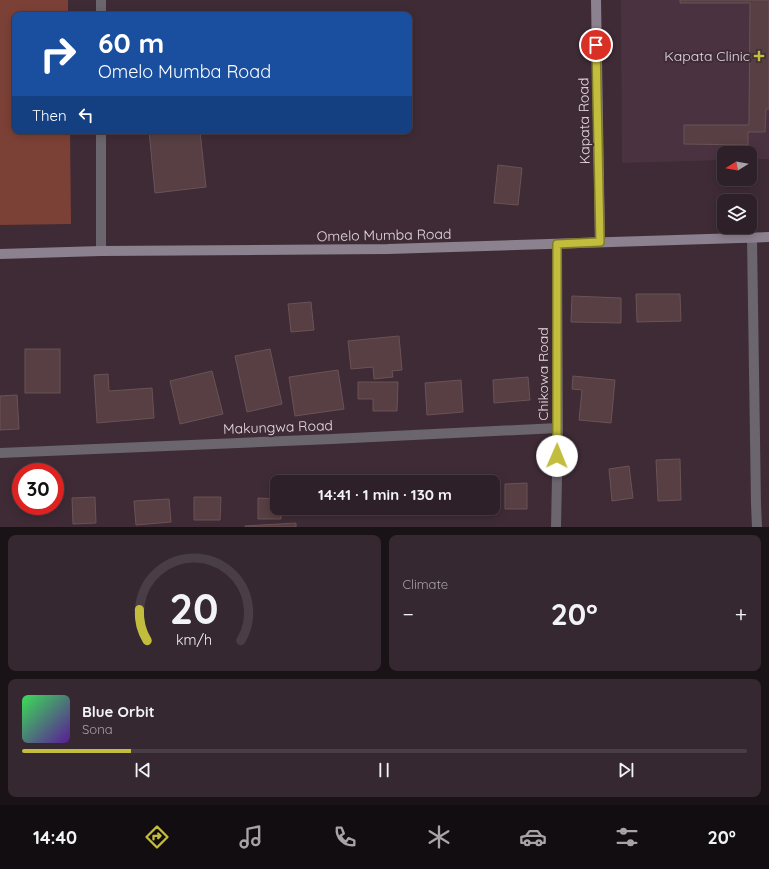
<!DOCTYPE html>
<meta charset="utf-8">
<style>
body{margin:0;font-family:Quicksand,sans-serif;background:#362830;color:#f1f3f6;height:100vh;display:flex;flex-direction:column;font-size:15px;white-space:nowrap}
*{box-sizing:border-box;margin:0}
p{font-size:13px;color:#a7a3a8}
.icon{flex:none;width:22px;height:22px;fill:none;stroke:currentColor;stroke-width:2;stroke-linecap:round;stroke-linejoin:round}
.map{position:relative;height:527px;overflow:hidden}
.sheet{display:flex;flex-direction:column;gap:8px;padding:8px;background:#191216;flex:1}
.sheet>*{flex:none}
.guide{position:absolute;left:12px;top:12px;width:400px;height:122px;border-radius:8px;box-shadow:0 2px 10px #0003,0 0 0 1px #493e45;background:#1a4fa0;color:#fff;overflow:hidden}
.needle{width:26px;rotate:259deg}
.buttons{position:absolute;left:717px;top:146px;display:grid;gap:8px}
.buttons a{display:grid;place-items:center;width:40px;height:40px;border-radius:8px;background:#2e2028;box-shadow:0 2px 10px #0003,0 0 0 1px #493e45;font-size:20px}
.speed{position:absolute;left:12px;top:463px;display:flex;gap:8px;font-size:20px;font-weight:700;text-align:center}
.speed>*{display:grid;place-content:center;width:52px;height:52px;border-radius:50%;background:#2e2028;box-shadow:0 2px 10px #0003,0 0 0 1px #493e45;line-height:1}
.speed .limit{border:6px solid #d22;background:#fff;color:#111}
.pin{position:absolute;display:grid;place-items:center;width:34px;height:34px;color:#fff;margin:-17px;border:2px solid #fff;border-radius:50%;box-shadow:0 1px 4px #0007}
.me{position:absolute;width:44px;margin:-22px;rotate:1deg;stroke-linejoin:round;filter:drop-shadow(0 0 3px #0008)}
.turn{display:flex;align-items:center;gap:14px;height:84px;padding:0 20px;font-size:18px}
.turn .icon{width:52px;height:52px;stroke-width:2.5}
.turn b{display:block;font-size:28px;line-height:34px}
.then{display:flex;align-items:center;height:38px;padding:0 20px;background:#0003;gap:8px;font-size:15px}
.big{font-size:30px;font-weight:700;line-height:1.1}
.sheet .tile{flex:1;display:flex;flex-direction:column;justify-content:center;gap:6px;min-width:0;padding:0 14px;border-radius:8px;background:#362830}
.sheet .dial{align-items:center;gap:0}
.dial svg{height:104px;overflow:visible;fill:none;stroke:#493e45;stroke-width:7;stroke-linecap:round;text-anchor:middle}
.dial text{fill:#f1f3f6;stroke:none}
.song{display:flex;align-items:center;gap:12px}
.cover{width:48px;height:48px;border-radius:6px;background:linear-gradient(135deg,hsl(130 70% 55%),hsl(270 70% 35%))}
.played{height:4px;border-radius:2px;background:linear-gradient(90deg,#c3bd3e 15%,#493e45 15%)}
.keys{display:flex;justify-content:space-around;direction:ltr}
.heat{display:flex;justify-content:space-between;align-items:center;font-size:22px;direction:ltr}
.sheet .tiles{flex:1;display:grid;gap:8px;grid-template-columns:1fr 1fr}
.tile:last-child{grid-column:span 2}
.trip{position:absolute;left:270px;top:475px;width:230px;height:40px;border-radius:8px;background:#2e2028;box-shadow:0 2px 10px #0003,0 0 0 1px #493e45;font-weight:700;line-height:40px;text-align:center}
.tab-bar{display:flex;height:64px;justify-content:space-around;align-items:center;background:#120d10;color:#a7a3a8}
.tab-bar .icon{width:28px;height:28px}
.tab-bar .selected{color:#c3bd3e}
.tab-bar b{font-size:18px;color:#f1f3f6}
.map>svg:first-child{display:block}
.built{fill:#4b3241}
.green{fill:#7c4136}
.building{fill:#573f43;stroke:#6b5256}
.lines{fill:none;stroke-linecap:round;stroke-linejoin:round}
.street{stroke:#6b656d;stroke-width:10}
.secondary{stroke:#8c818f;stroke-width:10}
.route-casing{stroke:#7f7b28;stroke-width:10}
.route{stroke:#c3bd3e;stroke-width:7}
.poi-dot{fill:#c3bd3e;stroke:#3e2b36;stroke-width:1.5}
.labels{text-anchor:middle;stroke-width:4;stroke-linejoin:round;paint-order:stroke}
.poi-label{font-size:14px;fill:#e5d8e0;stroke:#3e2b36;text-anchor:end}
.street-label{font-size:14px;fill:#e5d8e0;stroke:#3e2b36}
</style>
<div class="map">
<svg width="769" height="527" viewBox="0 0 769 527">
<rect width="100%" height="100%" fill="#3e2b36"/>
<polygon class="built" points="621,0 769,0 769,159 750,159 750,153 724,153 724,160 622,163"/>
<polygon class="green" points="0,0 68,0 68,15 15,15 15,131 70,131 71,224 0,225"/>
<g class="building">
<polygon points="680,0 769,0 769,109 766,109 765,132 748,132 748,145 684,144 684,125 749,125 750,3 680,3"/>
<polygon points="149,131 200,131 206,187 155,193"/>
<polygon points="498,165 522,168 518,205 494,203"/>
<polygon points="636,294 680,294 681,321 637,322"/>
<polygon points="572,296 621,298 621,323 571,322"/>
<polygon points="311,302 314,330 291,332 288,304"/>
<polygon points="399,336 402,370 392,371 393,377 374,379 373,367 351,369 348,341"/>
<rect x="25" y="349" width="35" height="44"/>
<polygon points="270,349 282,404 247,412 235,356"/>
<polygon points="338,370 344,409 295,416 289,377"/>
<polygon points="212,371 223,414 180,424 170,381"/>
<polygon points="108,374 109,391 152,388 154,418 97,423 94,375"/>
<polygon points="573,376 615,380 611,423 579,420 582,390 572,389"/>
<polygon points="528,377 530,400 494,403 493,380"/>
<polygon points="461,380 463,412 427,415 425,383"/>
<polygon points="358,382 398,382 397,411 373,411 373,399 358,399"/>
<polygon points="17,395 19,429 0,430 0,396"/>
<polygon points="680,459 681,500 658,501 656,460"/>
<polygon points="629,466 633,498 612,501 609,469"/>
<polygon points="527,483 527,509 505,509 505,484"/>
<polygon points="95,497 96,523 73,524 72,498"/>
<polygon points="194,497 221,497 220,520 194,520"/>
<polygon points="258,498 277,499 277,508 281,508 281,519 258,519"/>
<polygon points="169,499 171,522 136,525 134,501"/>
<polygon points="319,508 343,508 343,510 320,514"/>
<polygon points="379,508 403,508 403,513 379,512"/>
<polygon points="433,508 478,508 478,514 433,513"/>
<polygon points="296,523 296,527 245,527 245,526"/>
</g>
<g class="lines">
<g class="street">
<polyline points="101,15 101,0"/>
<polyline points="752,238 756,504 757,527"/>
<polyline points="101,251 101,131"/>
<polyline points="0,453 332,439 558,428"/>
<polyline points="556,527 558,428 557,244"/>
</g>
<g class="secondary">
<polyline points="596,0 600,242"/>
<polyline points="0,254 101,251 388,249 769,237"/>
</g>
</g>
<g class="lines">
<g class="route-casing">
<polyline id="route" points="557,456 557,244 600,242 596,45"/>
</g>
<use href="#route" class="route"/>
</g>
<path class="poi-dot" d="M757 50h4v4h4v4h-4v4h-4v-4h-4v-4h4z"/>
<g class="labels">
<g class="poi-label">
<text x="750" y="61">Kapata Clinic</text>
</g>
<g class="street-label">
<text transform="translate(584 121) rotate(-91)" y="5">Kapata Road</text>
<text transform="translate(384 235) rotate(-1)" y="5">Omelo Mumba Road</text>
<text transform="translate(543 374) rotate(-90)" y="5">Chikowa Road</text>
<text transform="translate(278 427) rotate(-2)" y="5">Makungwa Road</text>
</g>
</g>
</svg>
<div class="buttons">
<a><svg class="needle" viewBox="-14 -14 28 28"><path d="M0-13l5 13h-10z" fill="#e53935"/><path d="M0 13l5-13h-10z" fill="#a7a3a8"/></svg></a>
<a><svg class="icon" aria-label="layers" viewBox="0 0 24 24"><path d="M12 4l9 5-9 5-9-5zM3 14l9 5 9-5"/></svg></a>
</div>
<div class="speed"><div class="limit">30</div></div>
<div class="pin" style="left:596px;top:45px;background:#d93025"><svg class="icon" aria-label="arrive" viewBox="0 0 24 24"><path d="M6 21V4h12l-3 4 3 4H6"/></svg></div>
<svg class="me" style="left:557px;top:456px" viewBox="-20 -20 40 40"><circle r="19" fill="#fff"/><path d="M0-13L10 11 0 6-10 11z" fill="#c3bd3e"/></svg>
<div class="trip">14:41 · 1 min · 130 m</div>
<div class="guide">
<div class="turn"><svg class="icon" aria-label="right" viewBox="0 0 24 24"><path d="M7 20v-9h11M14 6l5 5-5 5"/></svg><div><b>60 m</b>Omelo Mumba Road</div></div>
<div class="then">Then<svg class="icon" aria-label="left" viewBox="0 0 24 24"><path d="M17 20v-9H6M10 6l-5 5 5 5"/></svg></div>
</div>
</div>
<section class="sheet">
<div class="tiles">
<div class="tile dial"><svg viewBox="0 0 100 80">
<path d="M14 69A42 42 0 1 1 86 69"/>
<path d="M14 69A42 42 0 0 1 8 45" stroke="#c3bd3e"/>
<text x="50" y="56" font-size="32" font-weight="700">20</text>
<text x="50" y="72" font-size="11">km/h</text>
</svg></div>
<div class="tile"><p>Climate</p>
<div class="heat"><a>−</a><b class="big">20°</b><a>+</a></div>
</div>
<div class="tile">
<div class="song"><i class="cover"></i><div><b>Blue Orbit</b><p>Sona</p></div></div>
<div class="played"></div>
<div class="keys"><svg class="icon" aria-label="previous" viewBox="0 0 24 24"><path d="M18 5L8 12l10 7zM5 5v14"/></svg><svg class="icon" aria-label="pause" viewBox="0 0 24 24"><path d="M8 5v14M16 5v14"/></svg><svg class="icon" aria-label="next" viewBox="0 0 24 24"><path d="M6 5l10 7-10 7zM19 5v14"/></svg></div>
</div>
</div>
</section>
<nav class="tab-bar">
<b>14:40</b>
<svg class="icon selected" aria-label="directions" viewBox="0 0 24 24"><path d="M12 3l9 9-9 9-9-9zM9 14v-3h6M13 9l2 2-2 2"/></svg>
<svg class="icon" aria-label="music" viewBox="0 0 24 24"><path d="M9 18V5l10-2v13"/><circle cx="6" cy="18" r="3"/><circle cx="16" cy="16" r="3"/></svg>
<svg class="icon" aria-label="phone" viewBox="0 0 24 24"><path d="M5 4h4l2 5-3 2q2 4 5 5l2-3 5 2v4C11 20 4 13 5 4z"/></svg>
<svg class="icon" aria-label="climate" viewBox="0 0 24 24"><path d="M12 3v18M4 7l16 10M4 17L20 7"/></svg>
<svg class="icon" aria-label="car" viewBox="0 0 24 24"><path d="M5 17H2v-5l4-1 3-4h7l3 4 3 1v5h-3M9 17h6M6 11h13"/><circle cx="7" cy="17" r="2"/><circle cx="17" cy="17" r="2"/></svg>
<svg class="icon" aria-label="filters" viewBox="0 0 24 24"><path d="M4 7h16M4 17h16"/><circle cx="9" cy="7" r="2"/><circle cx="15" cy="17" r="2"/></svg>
<b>20°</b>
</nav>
